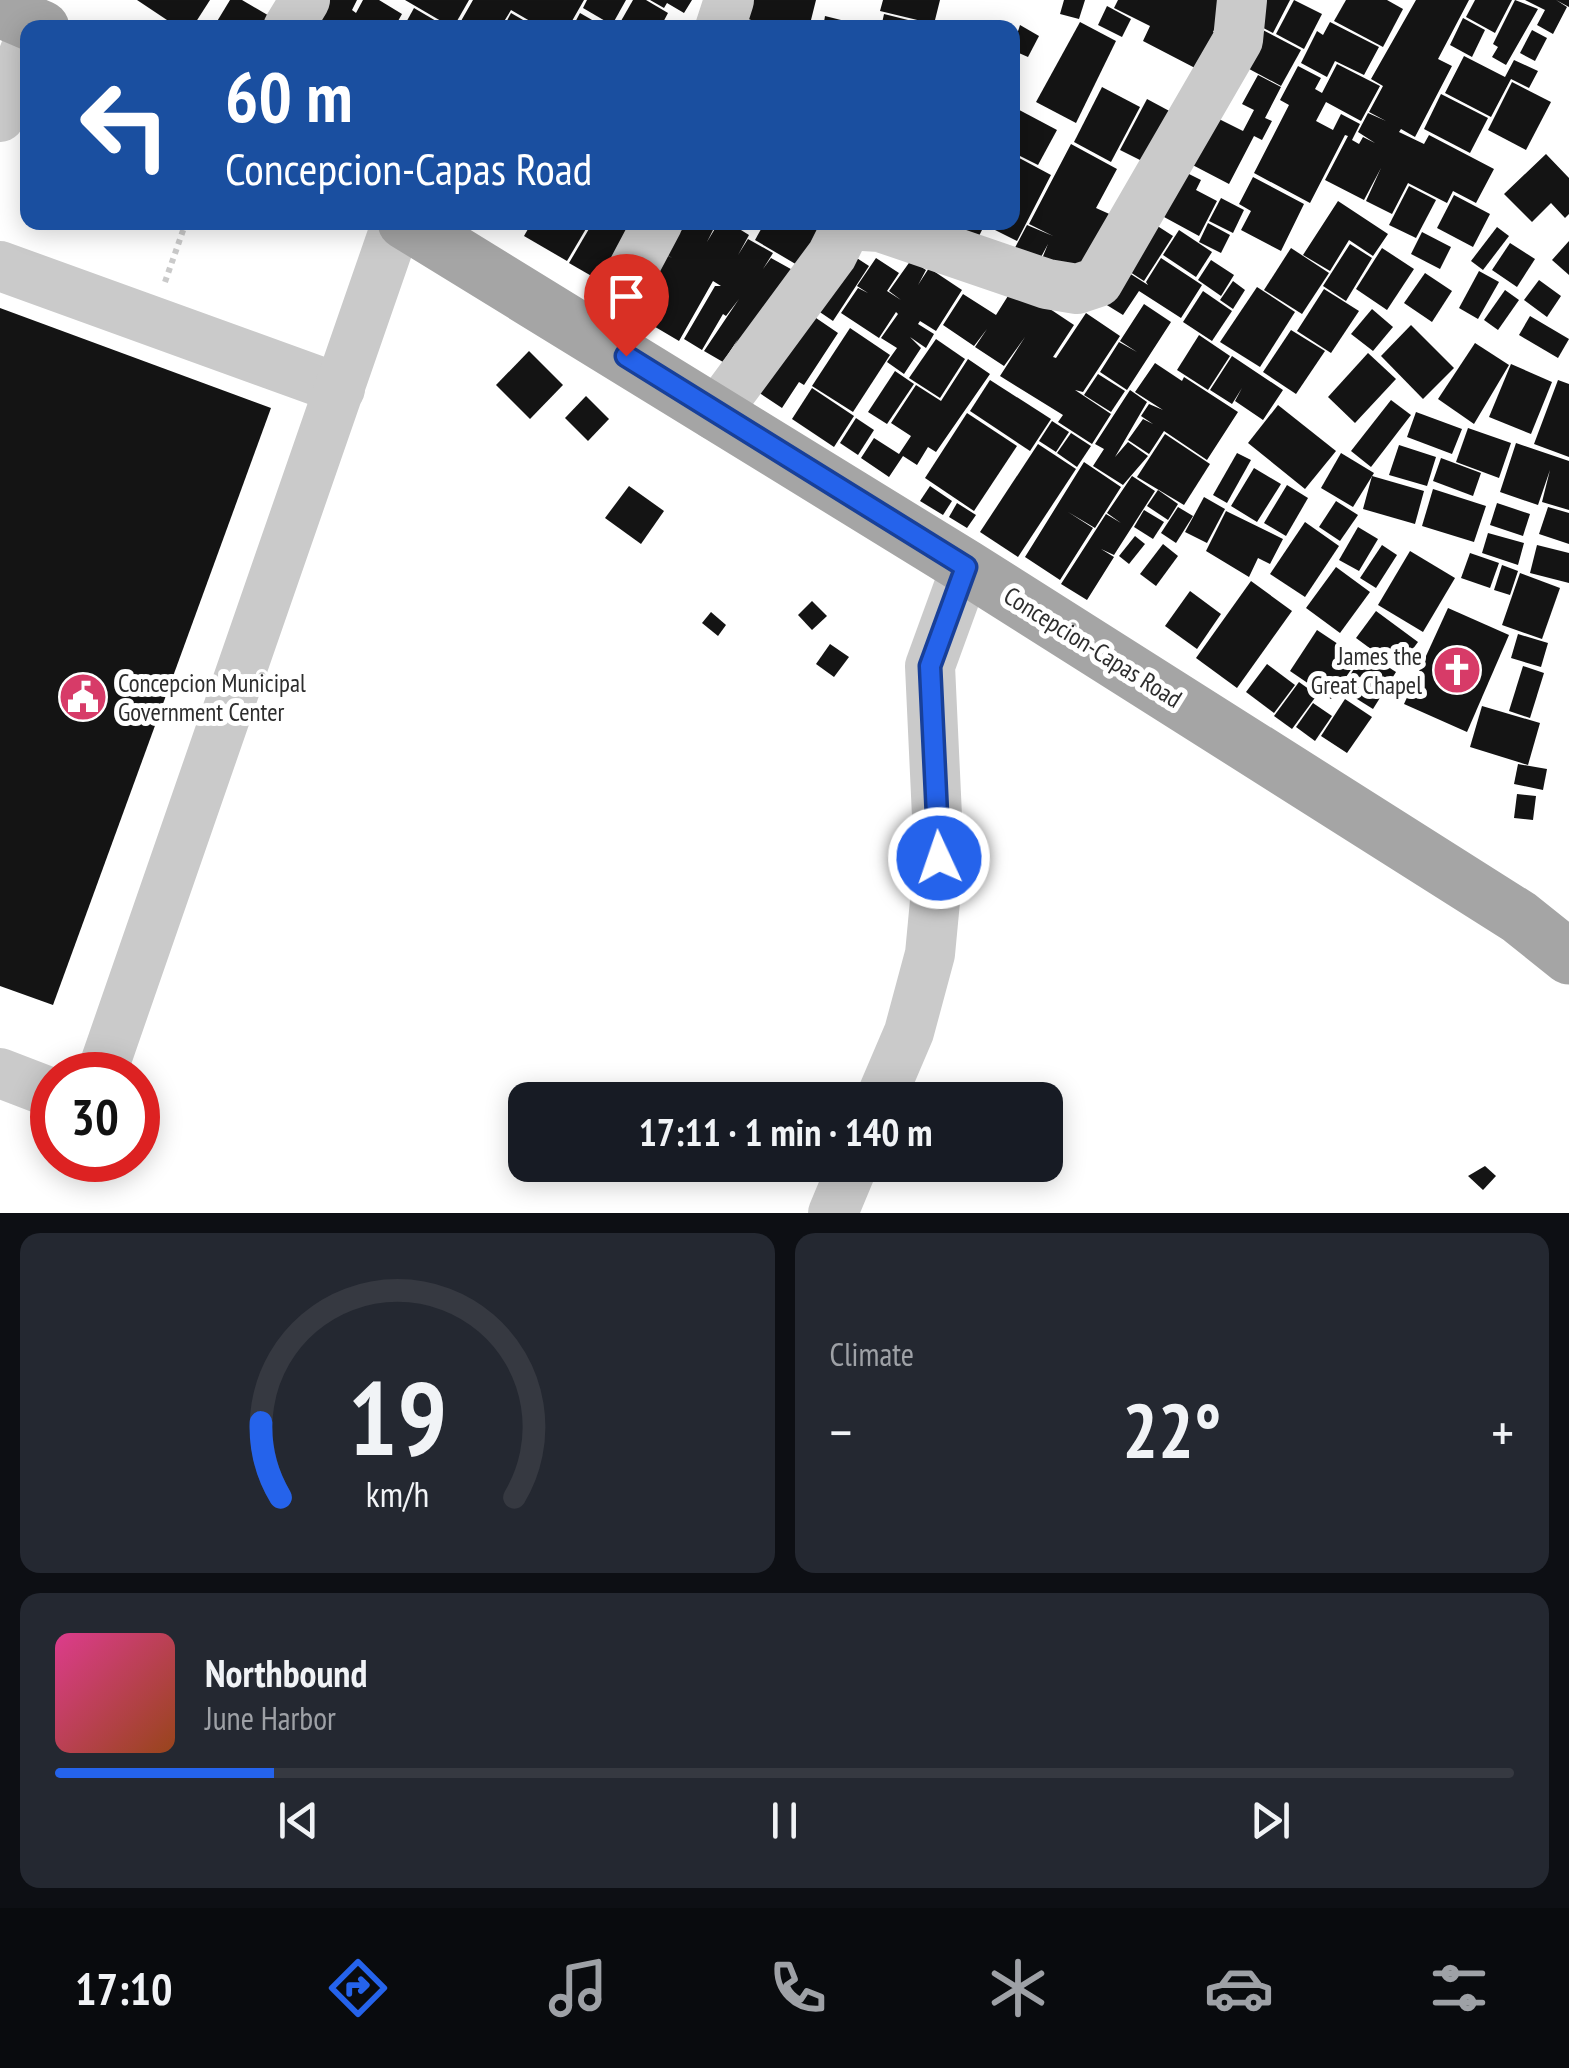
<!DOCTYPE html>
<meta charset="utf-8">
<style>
body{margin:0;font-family:"PT Sans Narrow",sans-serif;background:#242831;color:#f1f3f6;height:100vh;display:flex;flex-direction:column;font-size:38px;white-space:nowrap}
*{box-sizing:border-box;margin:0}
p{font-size:32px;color:#9ea1a6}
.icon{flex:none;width:55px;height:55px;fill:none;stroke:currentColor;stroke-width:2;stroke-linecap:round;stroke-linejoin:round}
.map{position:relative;height:1213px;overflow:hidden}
.side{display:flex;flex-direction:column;gap:20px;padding:20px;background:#0d0f14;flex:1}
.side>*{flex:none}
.guide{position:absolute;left:20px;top:20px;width:1000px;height:210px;border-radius:20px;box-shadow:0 5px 25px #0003;background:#1a4fa0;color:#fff;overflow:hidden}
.speed{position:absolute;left:30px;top:1052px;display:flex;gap:20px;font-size:50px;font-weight:700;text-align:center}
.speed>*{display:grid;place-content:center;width:130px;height:130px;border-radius:50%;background:#171b24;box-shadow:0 5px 25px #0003;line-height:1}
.speed .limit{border:15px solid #d22;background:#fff;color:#111}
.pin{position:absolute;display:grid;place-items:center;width:85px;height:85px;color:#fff;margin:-102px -42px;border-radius:50% 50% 50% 0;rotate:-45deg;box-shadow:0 0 10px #0007}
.pin .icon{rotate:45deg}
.me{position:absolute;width:110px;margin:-55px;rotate:357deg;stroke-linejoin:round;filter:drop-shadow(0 0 8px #0008)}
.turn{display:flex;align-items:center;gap:35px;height:210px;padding:0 40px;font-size:45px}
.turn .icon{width:130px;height:130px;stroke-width:2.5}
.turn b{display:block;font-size:70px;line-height:85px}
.big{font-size:75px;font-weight:600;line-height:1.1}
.side .widget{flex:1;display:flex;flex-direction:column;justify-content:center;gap:15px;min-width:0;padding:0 35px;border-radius:20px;background:#242831}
.side .dial{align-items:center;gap:0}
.dial svg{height:260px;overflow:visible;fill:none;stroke:#363941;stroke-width:7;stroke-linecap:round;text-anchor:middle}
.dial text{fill:#f1f3f6;stroke:none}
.song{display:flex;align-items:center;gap:30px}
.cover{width:120px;height:120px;border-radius:15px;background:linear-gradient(135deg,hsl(330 70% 55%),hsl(20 70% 35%))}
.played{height:10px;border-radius:5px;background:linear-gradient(90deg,#2563eb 15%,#363941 15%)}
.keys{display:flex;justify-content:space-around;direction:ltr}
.heat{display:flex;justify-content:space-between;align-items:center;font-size:55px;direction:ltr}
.side .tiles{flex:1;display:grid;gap:20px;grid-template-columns:1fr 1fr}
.widget:last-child{grid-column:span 2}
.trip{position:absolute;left:508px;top:1082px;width:555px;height:100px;border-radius:20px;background:#171b24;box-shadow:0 5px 25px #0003;font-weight:600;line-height:100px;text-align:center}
.tab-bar{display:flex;height:160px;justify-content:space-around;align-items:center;background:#090b0e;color:#9ea1a6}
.tab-bar .icon{width:70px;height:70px}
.tab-bar .active{color:#2563eb}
.tab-bar b{font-size:45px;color:#f1f3f6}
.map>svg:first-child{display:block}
.building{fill:#141414}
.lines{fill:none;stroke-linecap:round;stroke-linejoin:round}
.path{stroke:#cacaca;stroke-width:6;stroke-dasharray:5 5;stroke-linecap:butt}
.minor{stroke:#cacaca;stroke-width:50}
.major{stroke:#a5a5a5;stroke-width:55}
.route-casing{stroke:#184099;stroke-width:25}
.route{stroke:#2563eb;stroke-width:18}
.labels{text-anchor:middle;stroke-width:10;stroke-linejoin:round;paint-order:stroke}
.street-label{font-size:25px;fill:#2d2d2d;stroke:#fff}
.poi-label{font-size:25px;fill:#2d2d2d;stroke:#fff;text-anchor:end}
</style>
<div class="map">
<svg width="1569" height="1213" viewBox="0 0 1569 1213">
<rect width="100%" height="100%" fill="#fff"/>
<g class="building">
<polygon points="137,0 210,0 192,28 179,28"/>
<polygon points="230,0 242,0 283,24 281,28 213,28"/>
<polygon points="317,0 357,0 352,10 356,13 363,0 379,0 402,14 394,28 314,28"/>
<polygon points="405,0 469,0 453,28"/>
<polygon points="473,0 584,0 568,28 542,28 511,10 500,28 457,28"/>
<polygon points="587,0 626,0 612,25 583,8"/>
<polygon points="633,0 646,0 668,13 660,28 632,28 621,21"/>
<polygon points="650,0 692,0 684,13 667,3 664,8"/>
<polygon points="739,0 816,0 809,28 775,28 736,15"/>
<polygon points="883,0 940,0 934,24 880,11"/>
<polygon points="1064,0 1085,0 1079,19 1060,14"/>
<polygon points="1118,0 1230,0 1213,32 1233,43 1195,68 1143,41 1150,26 1114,8"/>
<polygon points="1251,0 1290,0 1273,33 1242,17"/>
<polygon points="1294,0 1322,14 1304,49 1276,34"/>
<polygon points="1346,0 1387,0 1403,9 1383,47 1334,21"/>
<polygon points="1416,0 1469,0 1438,59 1452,66 1415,137 1401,129 1399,132 1424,144 1429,135 1494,169 1476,203 1453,191 1447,203 1408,183 1392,214 1366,201 1381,168 1364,200 1325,180 1348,136 1345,135 1310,203 1254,173 1289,105 1280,100 1298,66 1321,78 1315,89 1322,93 1337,64 1380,86 1361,121 1326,102 1316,121 1333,130 1341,114 1360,124 1352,140 1359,144 1363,137 1375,143 1358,132 1368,113 1386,121 1369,112 1383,86 1371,79"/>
<polygon points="1475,0 1512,0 1495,33 1466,17"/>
<polygon points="1515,0 1538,9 1506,65 1492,57 1498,47 1493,44"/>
<polygon points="1525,0 1569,0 1569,7 1556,0 1567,7 1553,34 1537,25 1545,10"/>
<polygon points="1107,6 1131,19 1122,37 1098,25"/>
<polygon points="414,8 448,28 403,28"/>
<polygon points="511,13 537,28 503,28"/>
<polygon points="580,13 606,28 572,28"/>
<polygon points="884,14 932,26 932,28 881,28"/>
<polygon points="825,16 865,26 865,28 823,28"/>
<polygon points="1463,18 1485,30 1472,57 1450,45"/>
<polygon points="1080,22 1116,41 1076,123 1036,102"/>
<polygon points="1330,22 1379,47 1364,75 1335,61 1327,77 1301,63 1317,31 1323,35"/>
<polygon points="1020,25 1039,36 1028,57 1012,50"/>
<polygon points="1257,27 1301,50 1281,86 1238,63"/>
<polygon points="1532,30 1547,38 1535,61 1520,53"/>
<polygon points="1464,56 1505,77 1514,60 1538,71 1529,88 1511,79 1491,117 1445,93"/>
<polygon points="1258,75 1281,87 1265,118 1272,121 1262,140 1254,136 1229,184 1183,160 1207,113 1243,131 1254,110 1242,104"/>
<polygon points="1512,82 1551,102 1526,150 1488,130"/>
<polygon points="1102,87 1140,107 1111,162 1074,142"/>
<polygon points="1441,94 1488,118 1470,153 1424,129"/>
<polygon points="1147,99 1188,121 1162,171 1120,150"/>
<polygon points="1012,106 1057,130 1038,165 1012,152"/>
<polygon points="1071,144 1117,169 1096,208 1116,217 1090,267 1039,266 1048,244 1033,272 1009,259 1027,225 1053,236 1029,224"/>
<polygon points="1012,154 1051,175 1017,241 987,226 989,222 1012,222"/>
<polygon points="1546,154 1569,178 1569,214 1565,218 1551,203 1532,222 1504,194"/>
<polygon points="1175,167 1201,180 1196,190 1217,201 1199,236 1153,211"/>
<polygon points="1253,177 1304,204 1281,251 1241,230 1251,211 1239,204"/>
<polygon points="1409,186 1436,200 1416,238 1389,225"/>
<polygon points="1454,195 1490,214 1473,247 1437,228"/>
<polygon points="1221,198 1244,210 1233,233 1209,221"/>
<polygon points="1338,201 1388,234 1373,256 1349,240 1330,271 1303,255"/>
<polygon points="1145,218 1173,236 1144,281 1116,263"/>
<polygon points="532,222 590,222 567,261 524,236"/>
<polygon points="593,222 632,222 614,289 569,263"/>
<polygon points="685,222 717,222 707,242 719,222 728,222 749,235 738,255 748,239 773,253 763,269 771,258 807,278 725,363 738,339 723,362 704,351 739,299 726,316 723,314 702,350 684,339 715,286 721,286 713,281 679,341 618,305 652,247 672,258 653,246 681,231"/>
<polygon points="765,222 835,222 809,272 755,240"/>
<polygon points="906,222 986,222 972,250"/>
<polygon points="1208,223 1230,235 1221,253 1199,242"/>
<polygon points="1497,227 1509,236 1483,270 1471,261"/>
<polygon points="1179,230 1212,252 1196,277 1163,255"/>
<polygon points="1422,232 1451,247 1440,269 1411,254"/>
<polygon points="1569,241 1569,275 1552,260"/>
<polygon points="1510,243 1535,259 1517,287 1492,270"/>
<polygon points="1350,244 1372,258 1346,301 1323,286"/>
<polygon points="840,247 869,266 833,321 805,302"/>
<polygon points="1291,248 1329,273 1302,314 1264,290"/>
<polygon points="1382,248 1414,269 1387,310 1356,289"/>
<polygon points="876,258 899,273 887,291 901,300 889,291 911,260 926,270 918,285 929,268 962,290 936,331 920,321 918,324 934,334 926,348 910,337 921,348 904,374 887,362 897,348 881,338 898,314 896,312 879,338 841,313 858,288 868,293 857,286"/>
<polygon points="1161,258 1202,285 1181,318 1139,291 1123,315 1097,299 1118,266 1148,285 1146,282"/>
<polygon points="1211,260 1234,275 1221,296 1198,280"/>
<polygon points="1479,271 1499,282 1478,319 1459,308"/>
<polygon points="1425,273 1452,291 1432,322 1404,303"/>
<polygon points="1018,280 1044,305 1074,325 1053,357 1056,358 1086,313 1120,336 1083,392 1075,390 1111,414 1092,444 1058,422 1063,415 1000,376 1025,337 1004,366 975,347 987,329 974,346 943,325 963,294 996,315"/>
<polygon points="1539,280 1561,296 1547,317 1524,300"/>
<polygon points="1233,281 1245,290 1233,309 1220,300"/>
<polygon points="1257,287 1295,312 1260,367 1220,342"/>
<polygon points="1324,289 1359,311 1331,353 1297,331"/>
<polygon points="1505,290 1519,300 1498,330 1484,320"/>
<polygon points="1203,291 1232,311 1212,341 1183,322"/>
<polygon points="1144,304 1171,322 1127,390 1100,372 1119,342 1137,352 1120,341"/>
<polygon points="800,307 838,333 804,385 799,382 782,408 749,386"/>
<polygon points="0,308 271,408 53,1005 0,986"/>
<polygon points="1372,309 1393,327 1373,351 1351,334"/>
<polygon points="1530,316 1569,339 1558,358 1519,335"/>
<polygon points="1411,325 1454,368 1423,399 1381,356"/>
<polygon points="850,328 890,355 853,412 812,386"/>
<polygon points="1291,330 1325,351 1296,394 1263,372"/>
<polygon points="1199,335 1230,356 1208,390 1177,370"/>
<polygon points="936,339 965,359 940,398 909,378"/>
<polygon points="1475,343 1509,365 1474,424 1438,399"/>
<polygon points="529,351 563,385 530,419 496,385"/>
<polygon points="1368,353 1396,379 1355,423 1328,397"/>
<polygon points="1232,356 1283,390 1263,420 1235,401 1242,388 1232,404 1210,390"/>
<polygon points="968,359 990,374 936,452 928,447 917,465 903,456 889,477 861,458 874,438 899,454 911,436 891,423 916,385 941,401"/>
<polygon points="1155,363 1182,381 1184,377 1238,412 1207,460 1164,431 1149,454 1128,440 1143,419 1153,424 1141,416 1149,404 1163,410 1135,392"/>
<polygon points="1511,364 1552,382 1531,434 1489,417"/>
<polygon points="895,371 914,384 887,424 868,412"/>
<polygon points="1098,374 1125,391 1111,412 1084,395"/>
<polygon points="990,380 1051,419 1030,451 970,411"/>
<polygon points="1558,380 1569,384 1569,457 1534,444"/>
<polygon points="812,388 854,416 834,447 792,419"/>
<polygon points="1130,390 1147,402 1115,457 1128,442 1148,456 1123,485 1093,466 1104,449 1095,444"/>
<polygon points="586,396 609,419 588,441 565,418"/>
<polygon points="1391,400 1411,415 1371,467 1351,451"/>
<polygon points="1278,405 1336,451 1305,489 1248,443"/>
<polygon points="1416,412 1462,429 1452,454 1407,437"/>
<polygon points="967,413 1017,446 974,511 925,478"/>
<polygon points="856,418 874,430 858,455 840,443"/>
<polygon points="1052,421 1069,432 1056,452 1039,441"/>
<polygon points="1468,428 1511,443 1499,478 1456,462"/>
<polygon points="1071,433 1091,446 1077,467 1057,453"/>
<polygon points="1165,434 1210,464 1184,505 1137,477"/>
<polygon points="1516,443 1569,461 1569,510 1542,502 1550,470 1538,505 1500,492"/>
<polygon points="1038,444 1076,469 1018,557 980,532"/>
<polygon points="1399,445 1436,457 1427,486 1389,475"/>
<polygon points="1237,453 1251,460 1227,503 1213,495"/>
<polygon points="1341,453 1374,473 1353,507 1321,488"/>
<polygon points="1441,458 1481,473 1473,496 1433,481"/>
<polygon points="1084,462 1121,487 1095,528 1068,512 1093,528 1060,580 1025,557"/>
<polygon points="1254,468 1281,484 1257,522 1231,506"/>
<polygon points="1132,476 1155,491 1114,555 1101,549 1114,557 1087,600 1061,584 1106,514 1121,523 1107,513"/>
<polygon points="1372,476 1424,491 1415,524 1363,509"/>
<polygon points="1287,485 1308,498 1286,536 1264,523"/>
<polygon points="629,486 664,511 641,544 605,518"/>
<polygon points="930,486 952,501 943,515 920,501"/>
<polygon points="1433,489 1486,506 1474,542 1422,526"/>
<polygon points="1158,490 1178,504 1168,520 1147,506"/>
<polygon points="1204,497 1225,509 1207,543 1185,532"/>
<polygon points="1336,501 1358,515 1340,541 1319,527"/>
<polygon points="957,503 976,515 967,528 949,517"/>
<polygon points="1497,503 1530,514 1523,536 1490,525"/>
<polygon points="1178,507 1193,516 1176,543 1161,533"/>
<polygon points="1548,507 1569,513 1569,544 1539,534"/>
<polygon points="1144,510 1164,522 1153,539 1134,527"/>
<polygon points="1226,511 1283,539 1270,564 1258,558 1249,577 1206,551"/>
<polygon points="1305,522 1339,546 1305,597 1270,574"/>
<polygon points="1358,527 1378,539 1359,571 1339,560"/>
<polygon points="1488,533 1524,543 1518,565 1482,553"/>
<polygon points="1135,536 1145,544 1129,564 1119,556"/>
<polygon points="1163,544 1178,556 1156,586 1140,574"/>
<polygon points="1382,545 1397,555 1376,588 1360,578"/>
<polygon points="1537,545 1569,553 1569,583 1530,573"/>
<polygon points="1410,551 1455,578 1423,632 1378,605"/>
<polygon points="1470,553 1499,563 1490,588 1461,578"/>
<polygon points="1502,565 1518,571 1510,595 1494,590"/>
<polygon points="1336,567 1370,592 1340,633 1306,608"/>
<polygon points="1520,573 1560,588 1542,639 1502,625"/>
<polygon points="1251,581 1292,611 1237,688 1196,658"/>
<polygon points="1190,591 1221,614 1197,649 1165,626"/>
<polygon points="812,601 827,616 812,630 798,615"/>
<polygon points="1448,608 1509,635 1467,732 1404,704"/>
<polygon points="1376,611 1418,642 1398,669 1356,638"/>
<polygon points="711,612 726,625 718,636 702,623"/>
<polygon points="1317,630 1359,658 1331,699 1290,671"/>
<polygon points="1518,634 1548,643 1541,667 1511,658"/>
<polygon points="830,644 849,657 834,677 816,664"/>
<polygon points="1365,652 1396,672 1373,709 1341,689"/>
<polygon points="1267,664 1295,685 1274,713 1246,692"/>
<polygon points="1523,666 1544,673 1530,718 1509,711"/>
<polygon points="1299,682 1317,695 1292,729 1274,716"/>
<polygon points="1345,699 1372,717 1347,753 1321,736"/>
<polygon points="1313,703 1332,716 1315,741 1296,727"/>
<polygon points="1482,706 1540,723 1528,765 1470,747"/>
<polygon points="1518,764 1547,769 1543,790 1514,784"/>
<polygon points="1517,794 1536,796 1533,820 1514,818"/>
<polygon points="1485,1166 1496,1176 1483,1190 1468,1176"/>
</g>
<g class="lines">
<polyline class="path" points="165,282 186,222"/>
<g class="minor">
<polyline points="288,28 305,0"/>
<polyline points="720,28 729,0"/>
<polyline points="0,117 28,43"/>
<polyline points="0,266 340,389"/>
<polyline points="597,337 658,222"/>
<polyline points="714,415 832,255 847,225 880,227 1047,284 1077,289 1098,282 1238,40 1242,0"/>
<polyline points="0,1073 52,1093"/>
<polyline points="101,1075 397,222"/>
<polyline points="880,1100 909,1032 930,954 939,859 930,666 966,567"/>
<polyline points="833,1213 853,1165"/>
</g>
<g class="major">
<polyline points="0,10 42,28"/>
<polyline points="405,222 966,567 1519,917 1569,957"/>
</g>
</g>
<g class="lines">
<g class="route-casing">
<polyline id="route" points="626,356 966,567 930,666 939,858"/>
</g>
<use href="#route" class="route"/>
</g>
<defs>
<g id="church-disc" transform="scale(2.5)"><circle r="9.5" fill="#d73b68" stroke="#fff"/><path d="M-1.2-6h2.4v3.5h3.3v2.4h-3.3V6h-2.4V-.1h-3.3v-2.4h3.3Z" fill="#fff"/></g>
<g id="civic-disc" transform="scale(2.5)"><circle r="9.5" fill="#d73b68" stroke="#fff"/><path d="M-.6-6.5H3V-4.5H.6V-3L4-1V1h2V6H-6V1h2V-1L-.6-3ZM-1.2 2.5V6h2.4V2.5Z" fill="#fff"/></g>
</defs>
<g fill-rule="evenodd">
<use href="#church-disc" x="1457" y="670"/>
<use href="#civic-disc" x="83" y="697"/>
</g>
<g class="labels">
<g class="street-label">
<text transform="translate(1093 647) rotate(32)" y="9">Concepcion-Capas Road</text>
</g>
<g class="poi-label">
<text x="1422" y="665">James the<tspan x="1422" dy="29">Great Chapel</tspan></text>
<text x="118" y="692" text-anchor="start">Concepcion Municipal<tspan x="118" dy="29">Government Center</tspan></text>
</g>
</g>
</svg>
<div class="speed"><div class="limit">30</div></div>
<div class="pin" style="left:626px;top:356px;background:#d93025"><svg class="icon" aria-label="arrive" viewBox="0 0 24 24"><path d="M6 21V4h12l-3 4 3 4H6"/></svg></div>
<svg class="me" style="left:939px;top:858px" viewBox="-20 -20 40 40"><circle r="17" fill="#2563eb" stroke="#fff" stroke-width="3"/><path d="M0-11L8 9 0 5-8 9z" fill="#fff"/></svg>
<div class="trip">17:11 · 1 min · 140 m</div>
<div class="guide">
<div class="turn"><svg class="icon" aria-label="left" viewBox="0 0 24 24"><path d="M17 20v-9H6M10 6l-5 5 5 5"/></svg><div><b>60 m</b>Concepcion-Capas Road</div></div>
</div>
</div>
<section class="side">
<div class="tiles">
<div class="widget dial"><svg viewBox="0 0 100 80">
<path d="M14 69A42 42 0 1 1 86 69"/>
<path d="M14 69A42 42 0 0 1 8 46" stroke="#2563eb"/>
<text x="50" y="56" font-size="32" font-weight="700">19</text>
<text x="50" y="72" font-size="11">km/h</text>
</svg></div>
<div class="widget"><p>Climate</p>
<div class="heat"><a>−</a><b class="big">22°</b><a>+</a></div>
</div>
<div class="widget">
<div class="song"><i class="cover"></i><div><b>Northbound</b><p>June Harbor</p></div></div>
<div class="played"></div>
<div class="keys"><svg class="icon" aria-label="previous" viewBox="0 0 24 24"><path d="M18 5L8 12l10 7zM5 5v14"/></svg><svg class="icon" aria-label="pause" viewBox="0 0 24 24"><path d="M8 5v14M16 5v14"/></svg><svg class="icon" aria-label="next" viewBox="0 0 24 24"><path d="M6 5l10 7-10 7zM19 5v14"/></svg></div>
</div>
</div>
</section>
<nav class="tab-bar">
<b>17:10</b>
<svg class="icon active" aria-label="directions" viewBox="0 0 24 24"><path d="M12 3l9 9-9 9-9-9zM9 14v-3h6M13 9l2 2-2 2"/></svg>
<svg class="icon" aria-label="music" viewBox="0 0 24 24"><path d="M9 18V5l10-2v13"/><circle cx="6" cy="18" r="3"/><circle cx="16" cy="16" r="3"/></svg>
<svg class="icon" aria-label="phone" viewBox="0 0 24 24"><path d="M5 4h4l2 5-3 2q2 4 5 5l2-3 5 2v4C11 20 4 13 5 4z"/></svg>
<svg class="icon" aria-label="climate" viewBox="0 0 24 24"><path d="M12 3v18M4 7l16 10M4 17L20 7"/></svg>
<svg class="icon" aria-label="car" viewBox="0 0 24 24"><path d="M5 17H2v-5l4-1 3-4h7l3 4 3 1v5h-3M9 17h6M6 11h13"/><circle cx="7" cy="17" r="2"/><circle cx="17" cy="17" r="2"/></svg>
<svg class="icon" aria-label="filters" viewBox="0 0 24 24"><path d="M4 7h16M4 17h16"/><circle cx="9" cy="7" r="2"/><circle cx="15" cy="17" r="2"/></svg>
</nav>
